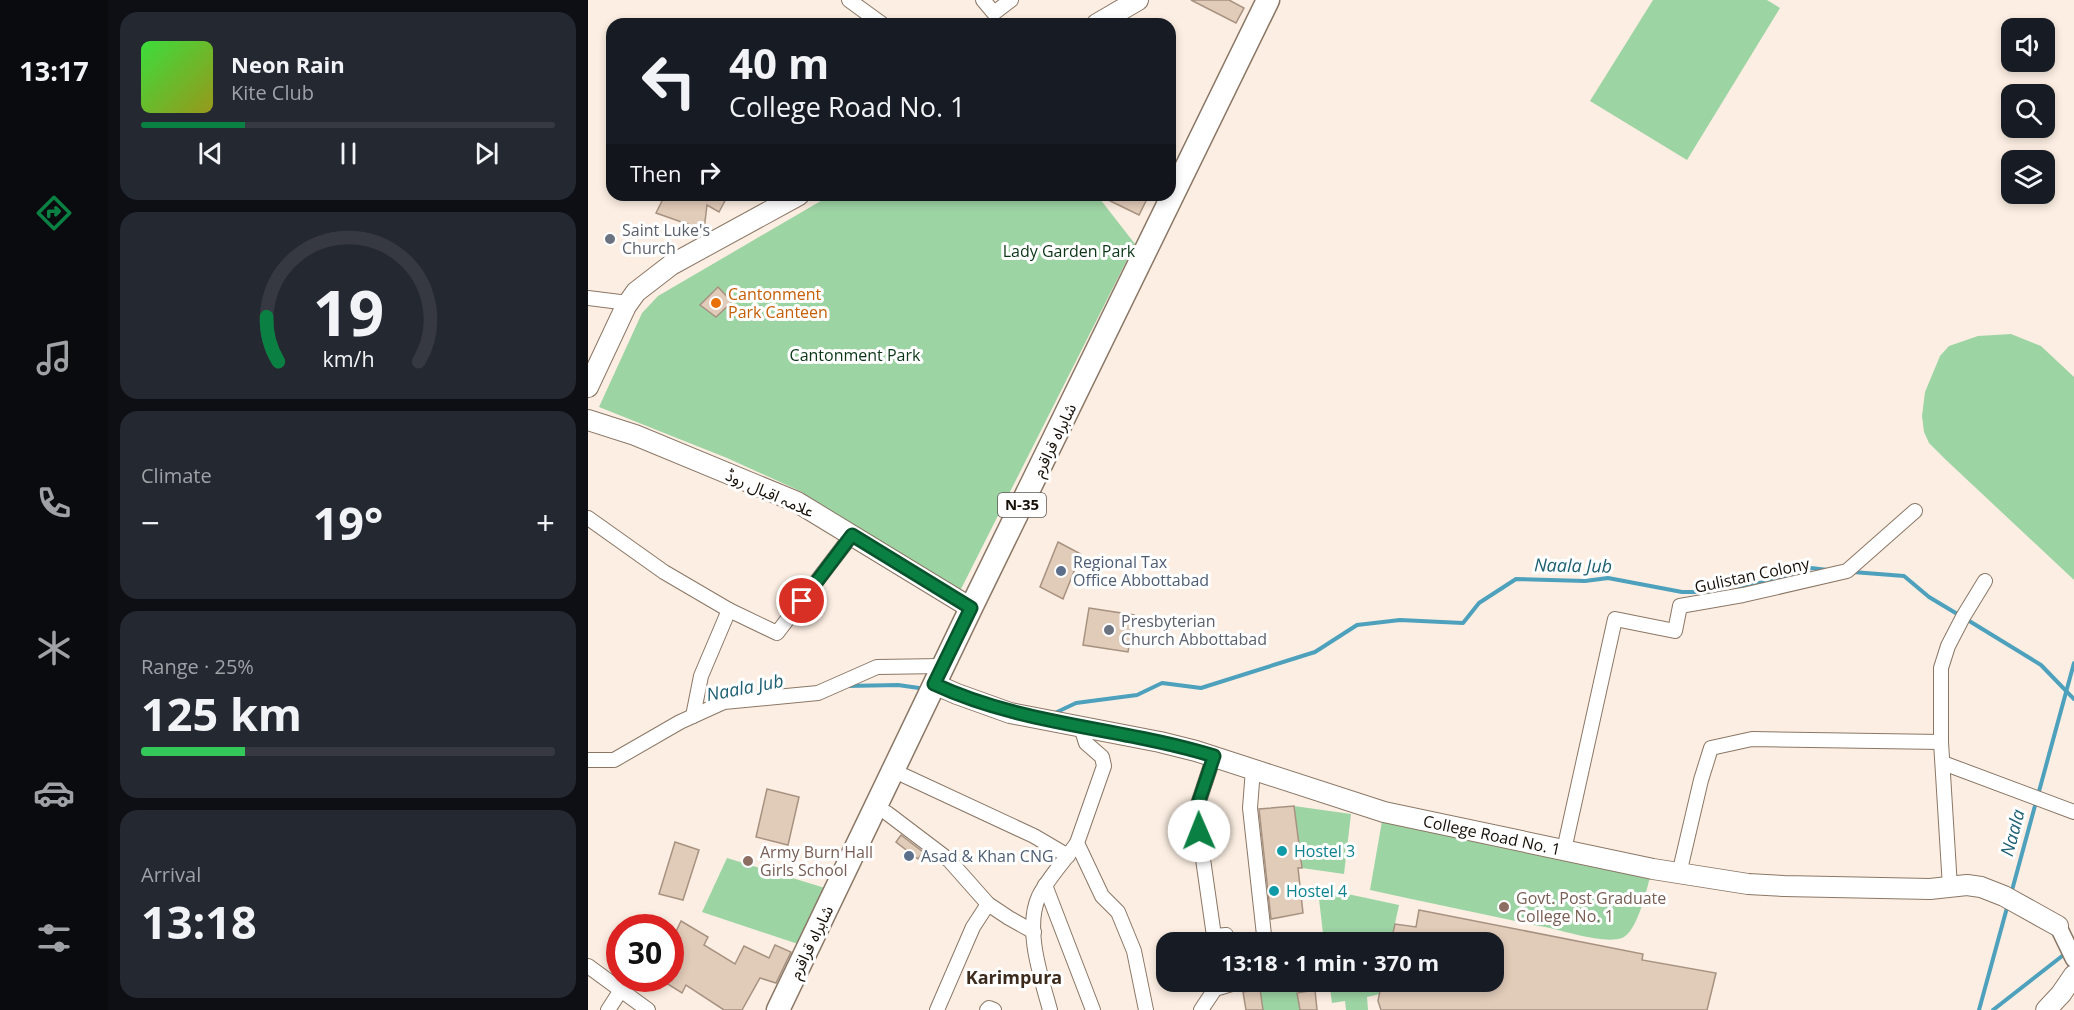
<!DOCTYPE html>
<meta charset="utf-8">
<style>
body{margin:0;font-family:"Open Sans","Noto Sans Arabic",sans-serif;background:#242831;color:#f1f3f6;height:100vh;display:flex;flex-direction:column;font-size:22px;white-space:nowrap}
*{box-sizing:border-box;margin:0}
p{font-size:20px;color:#9ea1a6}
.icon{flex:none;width:33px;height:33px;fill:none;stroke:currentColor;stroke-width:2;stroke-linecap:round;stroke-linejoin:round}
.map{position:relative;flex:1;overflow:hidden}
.panel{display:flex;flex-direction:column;gap:12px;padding:12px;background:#0d0f14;width:480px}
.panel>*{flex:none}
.top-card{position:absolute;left:18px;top:18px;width:570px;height:183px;border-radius:18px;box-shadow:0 3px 9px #0003;background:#171b24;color:#f1f3f6;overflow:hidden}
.buttons{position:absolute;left:1413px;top:18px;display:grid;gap:12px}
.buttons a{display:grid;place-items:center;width:54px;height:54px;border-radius:12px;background:#171b24;box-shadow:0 3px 9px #0003;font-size:30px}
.speed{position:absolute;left:18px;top:914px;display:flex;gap:12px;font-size:30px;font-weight:700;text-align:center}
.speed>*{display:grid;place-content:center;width:78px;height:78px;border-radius:50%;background:#171b24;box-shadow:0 3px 9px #0003;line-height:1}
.speed .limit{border:9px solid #d22;background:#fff;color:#111}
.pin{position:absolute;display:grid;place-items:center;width:51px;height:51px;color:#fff;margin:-26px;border:3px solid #fff;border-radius:50%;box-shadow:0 2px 6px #0007}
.me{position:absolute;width:66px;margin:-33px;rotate:359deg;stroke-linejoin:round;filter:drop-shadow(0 0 4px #0008)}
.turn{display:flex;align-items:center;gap:21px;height:126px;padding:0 24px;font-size:27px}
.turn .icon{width:78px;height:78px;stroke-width:2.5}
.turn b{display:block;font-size:42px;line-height:51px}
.then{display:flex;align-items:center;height:57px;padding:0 24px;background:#0003;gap:12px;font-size:22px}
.big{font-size:45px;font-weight:700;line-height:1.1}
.panel .widget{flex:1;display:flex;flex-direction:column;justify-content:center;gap:9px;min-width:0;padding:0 21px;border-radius:18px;background:#242831}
.panel .dial{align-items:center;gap:0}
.dial svg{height:156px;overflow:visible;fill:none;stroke:#363941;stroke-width:7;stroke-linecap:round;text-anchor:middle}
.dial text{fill:#f1f3f6;stroke:none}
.song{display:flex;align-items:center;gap:18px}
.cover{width:72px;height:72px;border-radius:9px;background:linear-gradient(135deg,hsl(120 70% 55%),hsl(60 70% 35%))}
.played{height:6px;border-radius:3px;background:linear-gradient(90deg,#0b8043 25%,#363941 25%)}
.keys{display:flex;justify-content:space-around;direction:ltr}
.heat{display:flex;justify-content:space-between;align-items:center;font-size:33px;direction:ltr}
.charge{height:9px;border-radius:4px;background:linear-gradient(90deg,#34c759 25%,#363941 0)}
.trip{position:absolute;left:568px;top:932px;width:348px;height:60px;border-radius:18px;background:#171b24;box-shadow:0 3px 9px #0003;font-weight:700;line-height:60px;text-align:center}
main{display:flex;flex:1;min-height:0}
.tab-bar{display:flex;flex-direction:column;width:108px;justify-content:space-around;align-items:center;background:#090b0e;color:#9ea1a6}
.tab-bar .icon{width:42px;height:42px}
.tab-bar .current{color:#0b8043}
.tab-bar b{font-size:27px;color:#f1f3f6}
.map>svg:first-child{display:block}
.green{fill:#9dd4a4}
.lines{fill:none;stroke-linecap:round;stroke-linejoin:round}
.stream{stroke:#4da1bc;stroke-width:4}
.building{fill:#e1cbb9;stroke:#a79281;stroke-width:1.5}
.minor-casing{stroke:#8b7766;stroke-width:16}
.tertiary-casing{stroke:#8b7766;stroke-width:19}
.secondary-casing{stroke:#8b7766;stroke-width:22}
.trunk-casing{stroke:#8b7766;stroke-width:25}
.minor{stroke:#fff;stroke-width:14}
.tertiary{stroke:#fff;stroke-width:16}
.secondary{stroke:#fff;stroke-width:20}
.trunk{stroke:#fff;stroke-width:22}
.route-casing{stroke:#07532c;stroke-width:15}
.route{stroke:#0b8043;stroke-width:10}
.worship-dot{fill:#6b7280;stroke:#fff;stroke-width:2}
.food-dot{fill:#e8710a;stroke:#fff;stroke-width:2}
.service-dot{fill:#5c6f8a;stroke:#fff;stroke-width:2}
.culture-dot{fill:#0f9aa8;stroke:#fff;stroke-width:2}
.education-dot{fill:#8d6e63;stroke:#fff;stroke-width:2}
.labels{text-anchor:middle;stroke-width:6;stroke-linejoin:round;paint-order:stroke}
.shield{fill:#fff;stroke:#5c5752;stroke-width:1.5}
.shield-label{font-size:15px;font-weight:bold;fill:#160f08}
.worship-label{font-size:16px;fill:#5b616d;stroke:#fff;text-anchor:start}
.park-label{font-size:16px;fill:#0b3616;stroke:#fff}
.food-label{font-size:16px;fill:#c56008;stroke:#fff;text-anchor:start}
.street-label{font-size:16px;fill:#160f08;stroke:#fff}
.service-label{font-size:16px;fill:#4e5e75;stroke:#fff;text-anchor:start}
.culture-label{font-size:16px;fill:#0d838f;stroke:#fff;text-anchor:start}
.education-label{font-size:16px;fill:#785e54;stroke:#fff;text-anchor:start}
.water-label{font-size:18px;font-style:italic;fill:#1d6074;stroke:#fff}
.neighbourhood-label{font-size:18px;font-weight:bold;fill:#3c2b1c;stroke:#fff}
</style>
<main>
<nav class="tab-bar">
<b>13:17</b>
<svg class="icon current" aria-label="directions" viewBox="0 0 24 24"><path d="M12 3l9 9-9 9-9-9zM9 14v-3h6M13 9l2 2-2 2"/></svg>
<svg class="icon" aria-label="music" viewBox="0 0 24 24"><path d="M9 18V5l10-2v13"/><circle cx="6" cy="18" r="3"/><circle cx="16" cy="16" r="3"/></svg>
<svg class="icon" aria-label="phone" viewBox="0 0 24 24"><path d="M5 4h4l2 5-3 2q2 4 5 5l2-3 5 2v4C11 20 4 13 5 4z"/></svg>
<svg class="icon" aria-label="climate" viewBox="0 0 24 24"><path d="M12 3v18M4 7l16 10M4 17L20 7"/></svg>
<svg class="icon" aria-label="car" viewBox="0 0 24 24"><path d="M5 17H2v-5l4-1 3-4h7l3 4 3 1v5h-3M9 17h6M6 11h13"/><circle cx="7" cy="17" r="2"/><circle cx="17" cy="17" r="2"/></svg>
<svg class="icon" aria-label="filters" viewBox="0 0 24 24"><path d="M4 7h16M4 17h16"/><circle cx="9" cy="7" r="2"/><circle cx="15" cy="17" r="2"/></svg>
</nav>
<section class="panel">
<div class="widget">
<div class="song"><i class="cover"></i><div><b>Neon Rain</b><p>Kite Club</p></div></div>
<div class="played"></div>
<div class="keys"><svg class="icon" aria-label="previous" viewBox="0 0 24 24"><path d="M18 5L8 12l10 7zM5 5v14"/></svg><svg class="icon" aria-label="pause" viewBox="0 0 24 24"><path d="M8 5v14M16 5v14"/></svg><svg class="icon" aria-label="next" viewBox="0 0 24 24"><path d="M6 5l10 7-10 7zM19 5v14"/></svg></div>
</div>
<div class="widget dial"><svg viewBox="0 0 100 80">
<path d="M14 69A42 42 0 1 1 86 69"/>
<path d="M14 69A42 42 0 0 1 8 46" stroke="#0b8043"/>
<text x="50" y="56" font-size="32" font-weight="700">19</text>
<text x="50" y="72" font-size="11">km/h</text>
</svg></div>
<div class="widget"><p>Climate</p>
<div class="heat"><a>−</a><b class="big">19°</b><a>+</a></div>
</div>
<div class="widget"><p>Range · 25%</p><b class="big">125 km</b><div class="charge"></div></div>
<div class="widget"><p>Arrival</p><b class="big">13:18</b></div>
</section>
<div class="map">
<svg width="1486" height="1010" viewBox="0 0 1486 1010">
<rect width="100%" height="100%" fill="#fceee2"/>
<g class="green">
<polygon points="1065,0 1179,0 1192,8 1099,160 1002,101"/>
<polygon points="243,195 514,195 512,199 547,244 373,589 321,570 214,492 139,458 11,407 54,313 70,296"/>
<polygon points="1423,334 1453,346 1486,377 1486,580 1357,459 1341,443 1336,432 1334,416 1337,392 1352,356 1361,346 1390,336"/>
<polygon points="706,806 763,814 756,874 714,868"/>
<path d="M794,821L1062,877C1058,892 1049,932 1034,938C1017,944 979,932 962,928C902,916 842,903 782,890Z"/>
<polygon points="139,858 237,888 210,944 114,912"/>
<polygon points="741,890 811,905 803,942 736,942 731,899 733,895"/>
<polygon points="741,981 794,981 792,994 779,997 780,1010 758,1010 757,1001 744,1003"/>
<polygon points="708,984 712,1010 675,1010 672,989"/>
</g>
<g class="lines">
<g class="stream">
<polyline points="1265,572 1316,576 1341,597 1371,615"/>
<polyline points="1148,590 1223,568 1240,570"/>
<polyline points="1378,619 1453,665 1486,699"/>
<polyline points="259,686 310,685 331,688"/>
<polyline points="467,713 488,703 549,695 574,683 613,688 727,652 769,625 812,620 875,623 891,603 928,579 997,581 1020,578 1094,592 1138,592"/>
<polyline points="1450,795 1486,663"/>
<polyline points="1423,894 1448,802"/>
<polyline points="1391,1010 1420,904"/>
<polyline points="1405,1010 1478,953"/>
</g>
</g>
<g class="building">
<polygon points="603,0 641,0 656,8 648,23"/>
<polygon points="77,195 140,195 131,212 119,205 116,230 68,213"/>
<polygon points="510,195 561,195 551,215"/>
<polygon points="130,287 144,302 128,317 112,305"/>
<polygon points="470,542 493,554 475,599 452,587"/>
<polygon points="501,608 546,615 540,652 495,645"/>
<polygon points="179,789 211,797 200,845 168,837"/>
<polygon points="706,806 714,868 710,868 715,913 683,919 671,809"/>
<polygon points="313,835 335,852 330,859 308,842"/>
<polygon points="87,842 111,850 95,900 71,894"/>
<polygon points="831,910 1055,954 1054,960 1128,973 1119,1010 793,1010 790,1001 794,981 906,981 906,942 803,942 807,924 828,927"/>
<polygon points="93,921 120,937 116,945 147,964 156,946 181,958 187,945 203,952 188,983 172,978 154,1010 136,1010 98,985 94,993 70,978 82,978 82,944"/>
<polygon points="672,989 675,1010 658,1010 655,992"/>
<polygon points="727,990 729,1010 712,1010 709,993"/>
</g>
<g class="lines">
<g class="minor-casing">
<g id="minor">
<polyline points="261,0 294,24"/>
<polyline points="395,0 406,13 423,0"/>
<polyline points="0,298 40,303"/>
<polyline points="0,518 76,572 141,610"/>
<polyline points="105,716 113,676 141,610 189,633 264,535"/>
<polyline points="493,727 498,743 514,757 516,766 489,843 514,896 530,912 537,929 546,951 558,1010"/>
<polyline points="626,756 608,810 626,936 638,935 640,942"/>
<polyline points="0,760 26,760 92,722 136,702 230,693 289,667 354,666"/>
<polyline points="1355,763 1486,812"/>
<polyline points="665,769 662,808 676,935 672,942"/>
<polyline points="317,776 446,836 480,856"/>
<polyline points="299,813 361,860 400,904 421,918 446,932"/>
<polyline points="976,850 1027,619 1087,631 1092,606 1155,595 1259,571 1327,511"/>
<polyline points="1091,874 1113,780 1123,748 1164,739 1353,742"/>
<polyline points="457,885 505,1010"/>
<polyline points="1362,887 1353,742 1353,668 1360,646 1375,617 1397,581"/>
<polyline points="0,966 60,1010"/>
<polyline points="20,1010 33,990"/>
<polyline points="349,1010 385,927 400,904"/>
<polyline points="399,1010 401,1008 406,1010"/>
<path d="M462,1010C453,977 436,928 451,896C460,878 478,859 489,843"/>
<polyline points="613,1010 627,989 647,983 649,981"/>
</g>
</g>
<g class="tertiary-casing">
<polyline id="tertiary" points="1470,926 1486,959"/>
</g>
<g class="secondary-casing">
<g id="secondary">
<polyline points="509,24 550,0"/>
<polyline points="0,387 38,306 48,292 83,265 211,195"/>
<polyline points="0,420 47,435 209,502 383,608"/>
<polyline points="346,684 369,694 422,713 572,742 608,751 796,812 1065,869 1160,884 1196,886 1342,889 1379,885 1393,887 1416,896 1470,926"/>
<polyline points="1458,1010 1473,994 1486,975"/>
</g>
</g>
<g class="trunk-casing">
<polyline id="trunk" points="190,1010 383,608 680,0"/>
</g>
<use href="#minor" class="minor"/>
<use href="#tertiary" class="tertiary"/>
<use href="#secondary" class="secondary"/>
<use href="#trunk" class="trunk"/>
</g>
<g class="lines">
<g class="route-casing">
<path id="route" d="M214,601L264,535L383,608L346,684C436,726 532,727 626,756L608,810L611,831"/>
</g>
<use href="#route" class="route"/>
</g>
<g class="worship-dot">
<circle cx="22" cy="239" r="6"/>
<circle cx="521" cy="630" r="6"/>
</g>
<circle class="food-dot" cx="128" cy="303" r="6"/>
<g class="service-dot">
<circle cx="473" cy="571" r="6"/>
<circle cx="321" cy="856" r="6"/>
</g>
<g class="culture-dot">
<circle cx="694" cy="851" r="6"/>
<circle cx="686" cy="891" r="6"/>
</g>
<g class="education-dot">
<circle cx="160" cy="861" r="6"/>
<circle cx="916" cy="907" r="6"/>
</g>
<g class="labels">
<rect class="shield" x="410" y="493" width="48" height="24" rx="4.5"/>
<g class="shield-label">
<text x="434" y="510">N-35</text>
</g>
<g class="worship-label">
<text x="34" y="236">Saint Luke's<tspan x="34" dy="18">Church</tspan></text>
<text x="533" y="627">Presbyterian<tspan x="533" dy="18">Church Abbottabad</tspan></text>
</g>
<g class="park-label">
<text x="481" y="257">Lady Garden Park</text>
<text x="267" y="361">Cantonment Park</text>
</g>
<g class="food-label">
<text x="140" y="300">Cantonment<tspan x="140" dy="18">Park Canteen</tspan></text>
</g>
<g class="street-label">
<text transform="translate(466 440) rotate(-64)" y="6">شاہراہ قراقرم</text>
<text transform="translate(182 493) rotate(24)" y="6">علامہ اقبال روڈ</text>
<text transform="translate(1164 575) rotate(-12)" y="6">Gulistan Colony</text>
<text transform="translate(904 835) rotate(12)" y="6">College Road No. 1</text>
<text transform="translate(223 942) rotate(-64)" y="6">شاہراہ قراقرم</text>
</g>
<g class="service-label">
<text x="485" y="568">Regional Tax<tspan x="485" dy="18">Office Abbottabad</tspan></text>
<text x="333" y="862">Asad &amp; Khan CNG</text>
</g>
<g class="culture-label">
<text x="706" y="857">Hostel 3</text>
<text x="698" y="897">Hostel 4</text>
</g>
<g class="education-label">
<text x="172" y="858">Army Burn Hall<tspan x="172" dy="18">Girls School</tspan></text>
<text x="928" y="904">Govt. Post Graduate<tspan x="928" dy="18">College No. 1</tspan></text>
</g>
<g class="water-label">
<text transform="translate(985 566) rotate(1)" y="6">Naala Jub</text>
<text transform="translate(157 688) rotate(-11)" y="6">Naala Jub</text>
<text transform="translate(1425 833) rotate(-75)" y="6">Naala</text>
</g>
<g class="neighbourhood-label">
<text x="426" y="984">Karimpura</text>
</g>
</g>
</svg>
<div class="buttons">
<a><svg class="icon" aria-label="sound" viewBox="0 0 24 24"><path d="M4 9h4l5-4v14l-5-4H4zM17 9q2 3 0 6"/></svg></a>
<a><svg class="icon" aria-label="search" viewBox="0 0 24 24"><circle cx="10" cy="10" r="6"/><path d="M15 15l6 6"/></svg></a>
<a><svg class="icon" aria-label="layers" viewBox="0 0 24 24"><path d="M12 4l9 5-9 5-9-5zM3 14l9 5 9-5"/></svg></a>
</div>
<div class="speed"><div class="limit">30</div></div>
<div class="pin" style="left:214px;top:601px;background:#d93025"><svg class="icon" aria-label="arrive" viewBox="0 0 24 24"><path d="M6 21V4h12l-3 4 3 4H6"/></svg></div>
<svg class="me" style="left:611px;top:831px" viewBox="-20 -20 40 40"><circle r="19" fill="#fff"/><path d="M0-13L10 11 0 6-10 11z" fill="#0b8043"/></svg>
<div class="trip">13:18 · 1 min · 370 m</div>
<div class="top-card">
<div class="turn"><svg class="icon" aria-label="left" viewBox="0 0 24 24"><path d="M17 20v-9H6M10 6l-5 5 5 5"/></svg><div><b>40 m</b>College Road No. 1</div></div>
<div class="then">Then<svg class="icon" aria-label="right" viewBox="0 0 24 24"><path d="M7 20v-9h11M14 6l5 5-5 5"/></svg></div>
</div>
</div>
</main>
